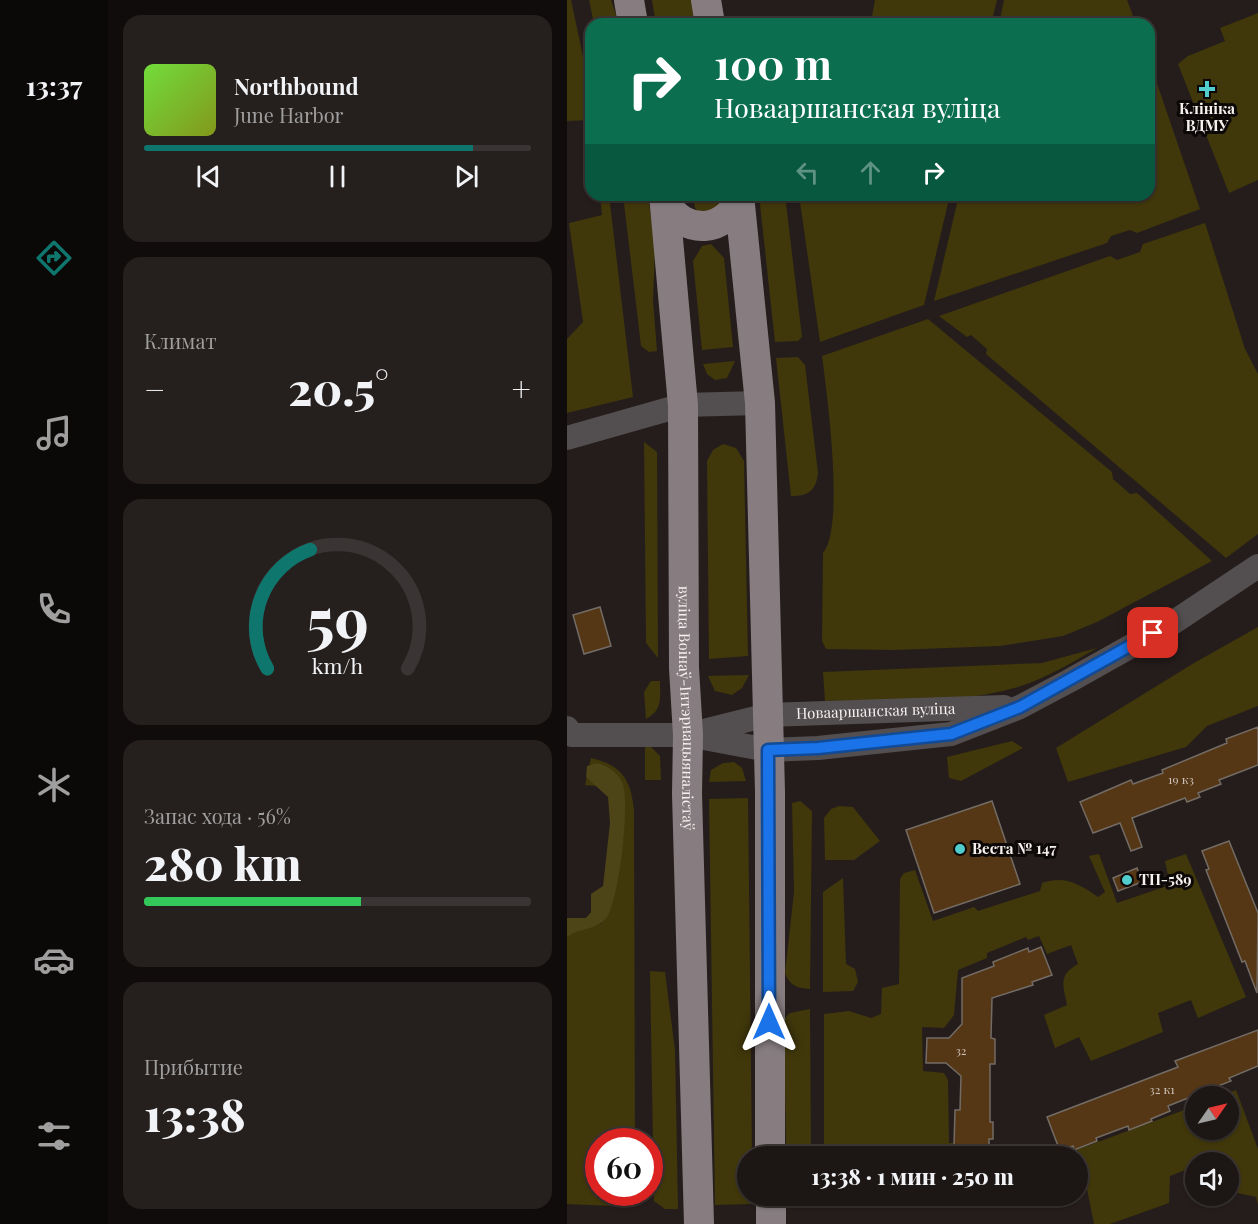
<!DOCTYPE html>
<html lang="ru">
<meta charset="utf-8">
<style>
body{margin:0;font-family:"Playfair Display",serif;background:#251f1d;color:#f1f3f6;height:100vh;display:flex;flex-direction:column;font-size:22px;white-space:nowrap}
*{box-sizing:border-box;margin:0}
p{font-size:20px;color:#a09fa0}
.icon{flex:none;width:33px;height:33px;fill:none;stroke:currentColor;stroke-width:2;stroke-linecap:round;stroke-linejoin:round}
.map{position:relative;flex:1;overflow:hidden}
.sheet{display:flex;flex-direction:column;gap:15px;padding:15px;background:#0f0c0b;width:459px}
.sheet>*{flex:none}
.top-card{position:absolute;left:18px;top:18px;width:570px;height:183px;border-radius:18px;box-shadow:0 2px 4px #0004,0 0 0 2px #3a3534;background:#0b6e4f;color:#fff;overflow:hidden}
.needle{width:39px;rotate:56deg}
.buttons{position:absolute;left:618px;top:1086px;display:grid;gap:12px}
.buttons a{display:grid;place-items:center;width:54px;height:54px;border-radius:50%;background:#1c1614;box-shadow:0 2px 4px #0004,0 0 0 2px #3a3534;font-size:30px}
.speed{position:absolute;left:18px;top:1128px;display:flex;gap:12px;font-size:30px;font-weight:700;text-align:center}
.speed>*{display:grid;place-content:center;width:78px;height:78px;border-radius:50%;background:#1c1614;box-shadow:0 2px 4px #0004,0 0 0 2px #3a3534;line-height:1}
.speed .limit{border:9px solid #d22;background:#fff;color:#111}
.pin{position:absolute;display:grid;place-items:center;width:51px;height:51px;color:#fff;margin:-26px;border-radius:12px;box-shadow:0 3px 9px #0006}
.me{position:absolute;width:66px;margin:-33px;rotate:0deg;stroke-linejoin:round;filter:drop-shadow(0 0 4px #0008)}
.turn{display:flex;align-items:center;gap:21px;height:126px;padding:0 30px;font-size:27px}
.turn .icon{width:78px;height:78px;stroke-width:2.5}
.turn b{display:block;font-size:42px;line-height:51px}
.lanes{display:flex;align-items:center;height:57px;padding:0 30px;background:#0003;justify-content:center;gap:30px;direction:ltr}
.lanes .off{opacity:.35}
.big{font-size:45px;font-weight:800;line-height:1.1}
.sheet .card{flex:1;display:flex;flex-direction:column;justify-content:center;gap:9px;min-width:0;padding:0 21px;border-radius:18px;background:#251f1d}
.sheet .dial{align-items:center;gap:0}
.dial svg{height:156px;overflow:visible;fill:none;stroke:#3a3534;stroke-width:7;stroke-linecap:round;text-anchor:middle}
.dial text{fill:#f1f3f6;stroke:none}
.song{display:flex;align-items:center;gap:18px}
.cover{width:72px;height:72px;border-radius:9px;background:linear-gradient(135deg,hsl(100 70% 55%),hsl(70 70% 35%))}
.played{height:6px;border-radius:3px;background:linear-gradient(90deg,#0f766e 85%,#3a3534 85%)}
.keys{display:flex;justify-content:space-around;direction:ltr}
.heat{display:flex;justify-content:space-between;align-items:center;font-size:33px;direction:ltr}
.charge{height:9px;border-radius:4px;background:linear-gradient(90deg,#34c759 56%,#3a3534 0)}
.trip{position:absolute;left:170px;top:1146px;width:351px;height:60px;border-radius:30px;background:#1c1614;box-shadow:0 2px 4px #0004,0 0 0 2px #3a3534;font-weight:800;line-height:60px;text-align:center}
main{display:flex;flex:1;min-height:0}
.tabs{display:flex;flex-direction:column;width:108px;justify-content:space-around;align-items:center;background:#0b0908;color:#a09fa0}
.tabs .icon{width:42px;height:42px}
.tabs .selected{color:#0f766e}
.tabs b{font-size:27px;color:#f1f3f6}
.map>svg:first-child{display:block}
.green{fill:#40370b}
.forest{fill:#4d4417}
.building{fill:#553615;stroke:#736c65;stroke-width:1.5}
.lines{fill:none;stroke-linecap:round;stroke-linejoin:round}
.minor{stroke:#534e50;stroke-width:24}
.major{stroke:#877d80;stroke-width:30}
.route-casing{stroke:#114b97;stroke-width:15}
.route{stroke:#1a73e8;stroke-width:10}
.poi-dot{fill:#52cdcd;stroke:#0c0807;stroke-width:2}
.labels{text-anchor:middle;stroke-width:6;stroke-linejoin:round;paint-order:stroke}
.number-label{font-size:12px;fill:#cec2b8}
.poi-label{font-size:15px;font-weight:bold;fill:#f6f0ee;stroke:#0c0807;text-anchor:start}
.street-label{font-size:15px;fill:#f6f0ee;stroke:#0c0807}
</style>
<main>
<nav class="tabs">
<b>13:37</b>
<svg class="icon selected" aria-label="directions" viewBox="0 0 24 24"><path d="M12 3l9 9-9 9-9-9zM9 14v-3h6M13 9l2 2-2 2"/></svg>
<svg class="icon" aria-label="music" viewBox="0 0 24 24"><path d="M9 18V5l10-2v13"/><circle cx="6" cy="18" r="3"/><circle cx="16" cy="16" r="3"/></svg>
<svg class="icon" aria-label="phone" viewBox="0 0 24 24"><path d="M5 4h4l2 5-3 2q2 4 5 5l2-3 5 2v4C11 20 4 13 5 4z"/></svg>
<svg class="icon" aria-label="climate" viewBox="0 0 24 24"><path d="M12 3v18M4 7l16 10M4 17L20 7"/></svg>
<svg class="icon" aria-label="car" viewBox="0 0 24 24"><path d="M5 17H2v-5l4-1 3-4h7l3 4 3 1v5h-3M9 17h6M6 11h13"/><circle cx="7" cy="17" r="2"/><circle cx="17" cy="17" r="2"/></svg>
<svg class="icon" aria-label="filters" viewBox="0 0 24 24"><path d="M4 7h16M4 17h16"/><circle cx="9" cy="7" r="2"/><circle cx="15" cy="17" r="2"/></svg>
</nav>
<section class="sheet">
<div class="card">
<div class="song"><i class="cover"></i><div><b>Northbound</b><p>June Harbor</p></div></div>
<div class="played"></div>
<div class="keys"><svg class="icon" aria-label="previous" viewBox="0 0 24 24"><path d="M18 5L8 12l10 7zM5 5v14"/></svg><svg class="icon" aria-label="pause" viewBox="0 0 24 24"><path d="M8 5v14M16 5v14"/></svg><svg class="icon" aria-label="next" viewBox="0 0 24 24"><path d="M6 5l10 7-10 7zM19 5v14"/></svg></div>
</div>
<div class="card"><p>Климат</p>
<div class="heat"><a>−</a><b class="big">20.5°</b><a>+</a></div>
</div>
<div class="card dial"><svg viewBox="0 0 100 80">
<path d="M14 69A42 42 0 1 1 86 69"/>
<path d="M14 69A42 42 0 0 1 36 8" stroke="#0f766e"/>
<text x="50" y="56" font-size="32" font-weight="700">59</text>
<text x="50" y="72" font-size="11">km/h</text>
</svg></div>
<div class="card"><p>Запас хода · 56%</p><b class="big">280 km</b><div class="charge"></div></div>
<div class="card"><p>Прибытие</p><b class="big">13:38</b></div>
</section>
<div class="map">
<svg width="691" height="1224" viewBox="0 0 691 1224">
<rect width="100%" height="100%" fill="#251d1b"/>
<g class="green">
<polygon points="0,0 4,0 24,94 24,120 0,121"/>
<polygon points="22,0 44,0 52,24 27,24"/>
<polygon points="85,0 125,0 129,24 89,24"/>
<polygon points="308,0 430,0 424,24 247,24 251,17 304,22"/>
<polygon points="437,0 560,0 569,24 432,24"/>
<polygon points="691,13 691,180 662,193 611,64 621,56 658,41 653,28"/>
<polygon points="582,60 633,209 570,233 563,230 544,236 540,243 367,301 392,195 582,195"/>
<polygon points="33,195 42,195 66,397 0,413 0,339 16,322 2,223 35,215"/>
<polygon points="56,195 81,195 88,248 86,300 90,351 82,352 74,346"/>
<polygon points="126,195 157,195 157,211 135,217 128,208"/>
<polygon points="192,195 218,195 235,337 231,341 208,342"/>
<polygon points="232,195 379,195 382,199 357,305 253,342"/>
<polygon points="638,223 678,349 691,374 691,534 659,558 419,354 420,349 404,335 400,337 372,316 543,256 550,260 573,252 576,244"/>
<polygon points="144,244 157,258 166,347 135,350 126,261 135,246"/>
<path d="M361,319L545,472L546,479L563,494L570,493L645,561L530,622L496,636L433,646L327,650L259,649L255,641L256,553C278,527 260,394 255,356Z"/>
<path d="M231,357L238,365L251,473C249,491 241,496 224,496L209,358Z"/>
<polygon points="168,361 160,378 148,380 140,374 136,364"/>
<polygon points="77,442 90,452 91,658 79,643"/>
<polygon points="156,444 169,448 177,461 181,656 142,659 140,461 146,450"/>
<polygon points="691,627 691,706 640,726 619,747 501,782 489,748 627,663"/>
<path d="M530,648C506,662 478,679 451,687C390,705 322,700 258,701L256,672L475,663Z"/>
<polygon points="182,675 175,688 165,695 148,691 141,676"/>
<path d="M84,681H93C93,698 96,710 79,719L77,692Z"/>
<polygon points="445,741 456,748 394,781 382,778 380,757"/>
<polygon points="78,745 84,747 93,756 94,780 78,780"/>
<path d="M24,758C55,765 64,780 67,810L68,1141L32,1142V1192L68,1193V1207L0,1204V922L34,924L50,788L18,785Z"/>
<polygon points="167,762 175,768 179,781 142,782 144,770 156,763"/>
<polygon points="181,798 185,1156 180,1156 180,1196 185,1196 185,1204 148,1205 142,799"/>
<path d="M233,801L245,811L243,989C230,988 223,986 218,973L227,892L225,803Z"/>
<polygon points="272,806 286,807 313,841 287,860 258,860 257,818 264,809"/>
<path d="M532,854L550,903L603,885L598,861L619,854L679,997L631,1018L624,1000L591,1013L596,1032L524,1061L512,1037L488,1048L477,1015L500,1005C496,985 491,975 511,964L504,945L480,954L472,936L461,940L459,937L420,953V958L391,970L387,1015L377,1028L355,1027L356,1071L377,1073L381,1080L382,1143H386L387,1156H257V1014L282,1011L304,1018L314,1014L315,988L332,984L333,879L337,873L348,870L366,921L407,907L411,911L473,891L475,883C497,875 513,884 531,897L538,892L522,856Z"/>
<polygon points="276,878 279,964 288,969 291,982 286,991 256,992 256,892"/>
<polygon points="83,971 98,972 108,1050 111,1209 98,1209 87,1201"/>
<polygon points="243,1009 244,1156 223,1156 219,1146 217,1019 223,1013"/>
<polygon points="669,1090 691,1149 691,1205 689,1197 662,1191 662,1162 628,1162 628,1166 603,1176 602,1203 543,1224 527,1224 518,1179 510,1177 510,1156 493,1156 628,1106 628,1130 662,1130 662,1096 653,1096"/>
</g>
<path class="forest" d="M30,763C41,766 49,771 55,782C64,800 52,900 40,917C31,930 11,928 0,937V918H19L24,912V894L36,886L43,823L41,797L19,777L20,766Z"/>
<g class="building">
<polygon points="33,607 44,646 17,654 6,615"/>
<polygon points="691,727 691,765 652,780 654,784 631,793 633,797 620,802 618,798 565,818 575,847 564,851 553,823 526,833 513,802 564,780 566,784 596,773 595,770 660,743 659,739"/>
<polygon points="425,801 453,884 367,913 339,830"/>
<polygon points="662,841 691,913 690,993 678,961 675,962 639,870 642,869 635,851"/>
<polygon points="570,868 575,882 551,891 546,878"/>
<polygon points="474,947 485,975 465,982 466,985 425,998 424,1038 428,1039 428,1064 423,1064 423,1122 426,1122 426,1139 422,1139 422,1156 392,1156 393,1147 387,1146 388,1110 393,1110 394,1076 379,1063 359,1063 360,1038 382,1038 395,1024 395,978 427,966 426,962 461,948 462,952"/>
<polygon points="691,1030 691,1066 662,1078 664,1081 601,1106 603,1111 584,1119 585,1121 562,1130 561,1126 529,1138 530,1141 507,1150 506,1146 493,1151 480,1117 611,1067 608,1061"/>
</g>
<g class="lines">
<g class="minor">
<polyline points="0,438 116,405 193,403"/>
<polyline points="0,728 5,735 121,735 201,750 251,748 384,734 453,707 502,681 607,622 691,566"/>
<path id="s1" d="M129,733L200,715L437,707"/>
</g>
<g class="major">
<polyline points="62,0 66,24"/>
<polyline points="139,0 143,24"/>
<path id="s2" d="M97,195L116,405L117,668L121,735L120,794L132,1224"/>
<polyline points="172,195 193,403 203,792 203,1156"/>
<path d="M99,203C117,236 160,233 172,198"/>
<polyline points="204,1196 204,1224"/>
</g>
</g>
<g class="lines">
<g class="route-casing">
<polyline id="route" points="202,1022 201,750 251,748 384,734 453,707 586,633"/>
</g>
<use href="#route" class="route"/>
</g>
<g class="poi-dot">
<path d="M637 80h6v6h6v6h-6v6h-6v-6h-6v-6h6z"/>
<circle cx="393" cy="849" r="6"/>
<circle cx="560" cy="880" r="6"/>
</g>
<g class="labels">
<g class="number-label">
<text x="614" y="784">19 к3</text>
<text x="394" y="1055">32</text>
<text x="595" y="1094">32 к1</text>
</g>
<g class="poi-label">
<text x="640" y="114" text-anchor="middle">Клініка<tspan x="640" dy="17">ВДМУ</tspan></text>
<text x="405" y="854">Веста № 147</text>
<text x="572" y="885">ТП-589</text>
</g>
<g class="street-label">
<text dy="5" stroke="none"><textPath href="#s2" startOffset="514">вуліца Воінаў-Інтэрнацыяналістаў</textPath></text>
<text dy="5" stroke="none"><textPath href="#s1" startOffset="182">Новааршанская вуліца</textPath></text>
</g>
</g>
</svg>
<div class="buttons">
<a><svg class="needle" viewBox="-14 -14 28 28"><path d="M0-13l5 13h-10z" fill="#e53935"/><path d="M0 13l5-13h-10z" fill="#a09fa0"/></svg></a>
<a><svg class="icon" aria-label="sound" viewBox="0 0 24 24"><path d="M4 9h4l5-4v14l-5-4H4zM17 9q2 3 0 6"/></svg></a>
</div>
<div class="speed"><div class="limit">60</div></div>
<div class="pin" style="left:586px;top:633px;background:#d93025"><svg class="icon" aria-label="arrive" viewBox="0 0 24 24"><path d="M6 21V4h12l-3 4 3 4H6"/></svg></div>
<svg class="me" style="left:202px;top:1022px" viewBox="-20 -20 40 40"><path d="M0-17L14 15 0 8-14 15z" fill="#1a73e8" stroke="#fff" stroke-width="4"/></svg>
<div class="trip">13:38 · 1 мин · 250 m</div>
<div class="top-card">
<div class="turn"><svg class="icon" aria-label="right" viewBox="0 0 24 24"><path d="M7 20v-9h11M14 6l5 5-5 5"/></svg><div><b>100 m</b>Новааршанская вуліца</div></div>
<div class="lanes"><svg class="icon off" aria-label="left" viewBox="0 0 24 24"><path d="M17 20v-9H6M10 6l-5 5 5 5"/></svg><svg class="icon off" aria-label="ahead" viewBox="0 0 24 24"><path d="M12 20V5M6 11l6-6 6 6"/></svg><svg class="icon" aria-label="right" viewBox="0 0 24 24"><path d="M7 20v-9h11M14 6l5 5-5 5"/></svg></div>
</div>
</div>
</main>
